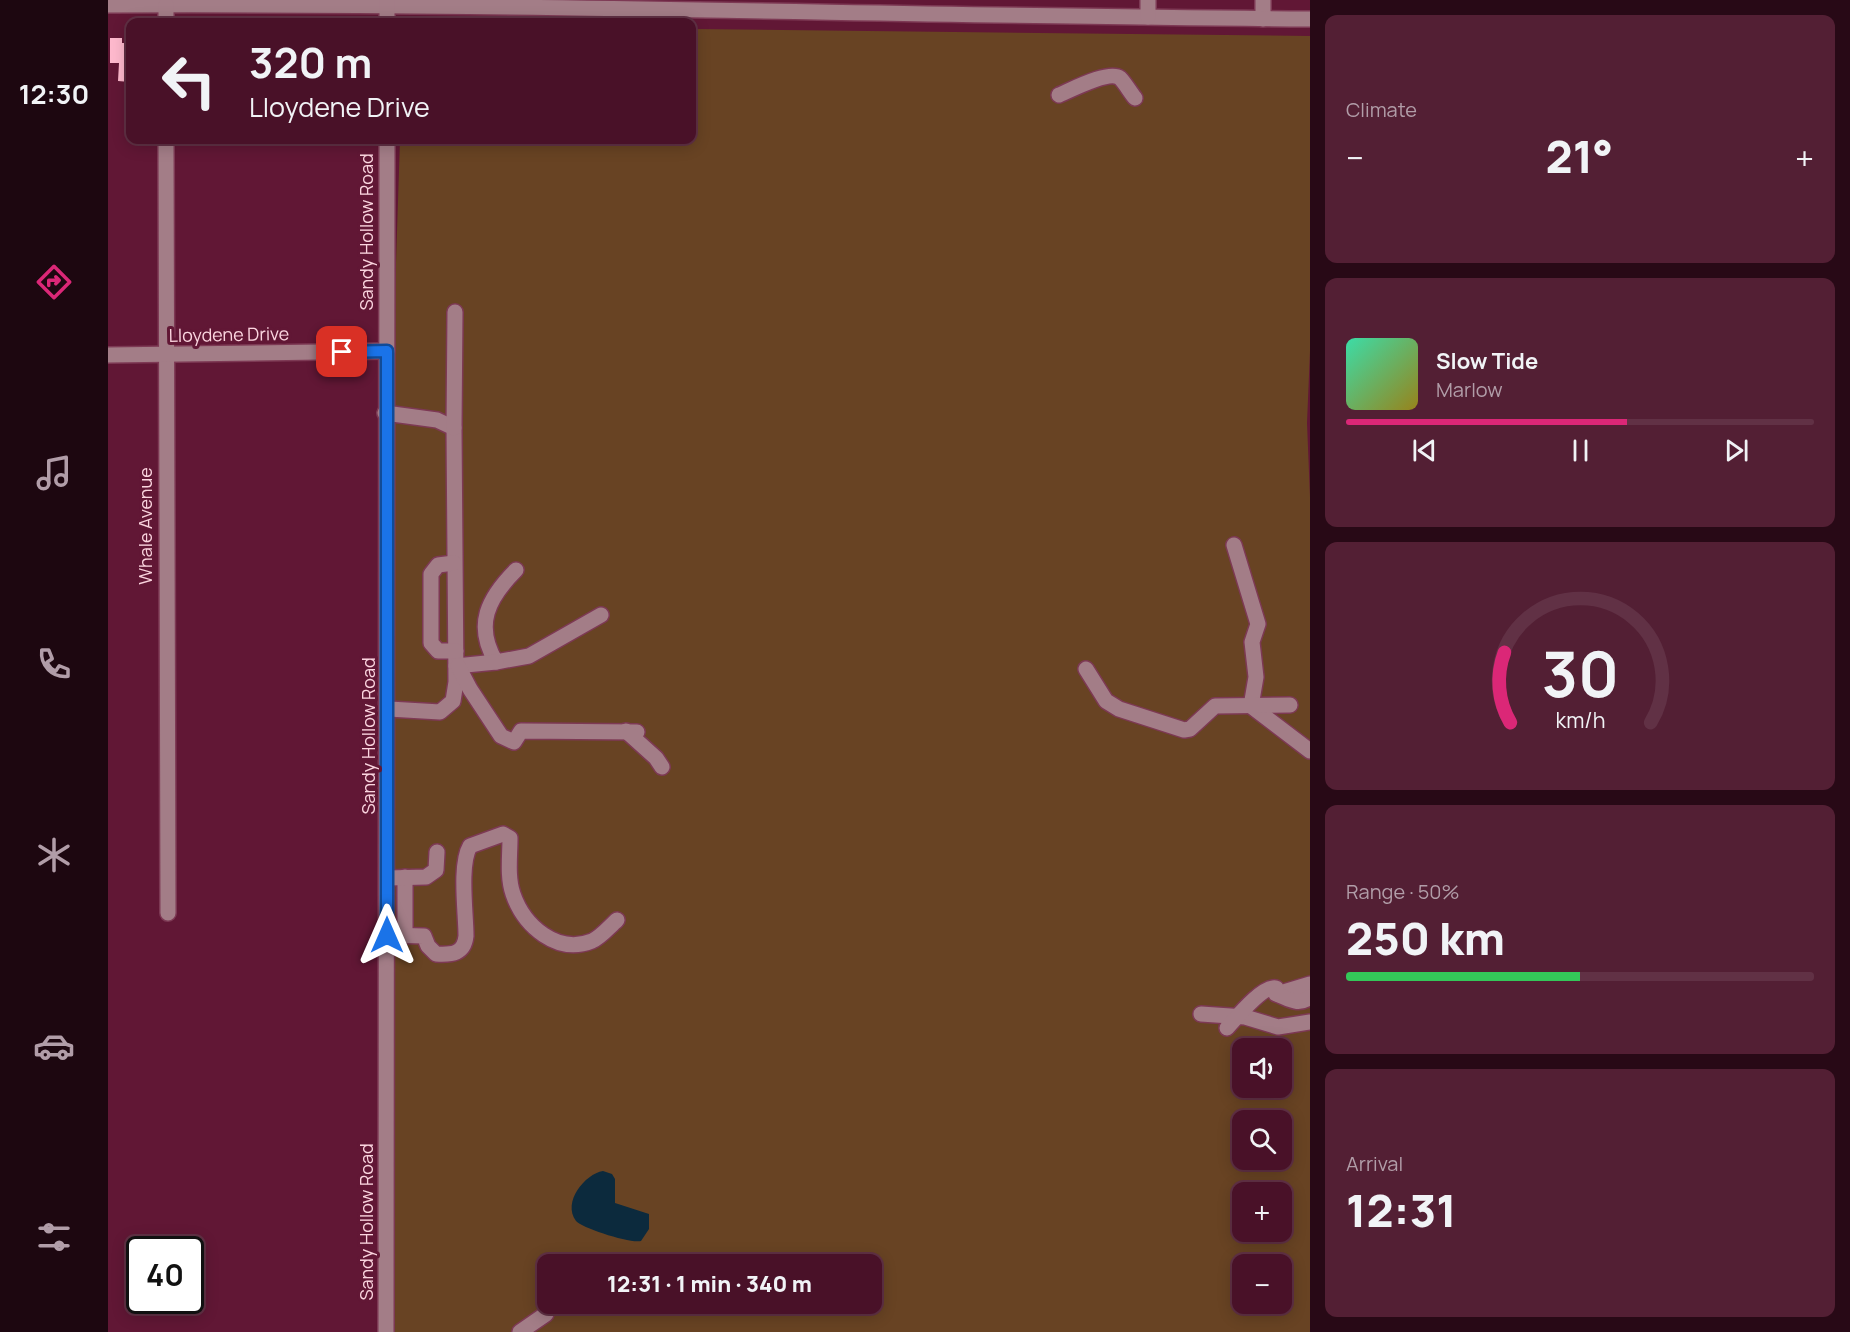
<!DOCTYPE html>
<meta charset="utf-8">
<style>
body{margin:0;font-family:Manrope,sans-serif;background:#531f34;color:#f1f3f6;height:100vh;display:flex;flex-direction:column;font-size:22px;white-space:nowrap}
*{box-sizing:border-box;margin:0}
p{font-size:20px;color:#b19da8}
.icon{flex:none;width:33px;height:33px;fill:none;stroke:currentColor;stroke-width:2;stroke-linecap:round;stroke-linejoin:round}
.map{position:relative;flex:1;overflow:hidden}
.panel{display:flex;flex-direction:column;gap:15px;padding:15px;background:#280916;width:540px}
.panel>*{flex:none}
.top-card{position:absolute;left:18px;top:18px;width:570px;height:126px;border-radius:12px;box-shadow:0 3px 15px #0003,0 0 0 2px #613145;background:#491128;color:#f1f3f6;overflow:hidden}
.buttons{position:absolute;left:1124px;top:1038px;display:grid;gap:12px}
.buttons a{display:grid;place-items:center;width:60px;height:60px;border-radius:12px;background:#491128;box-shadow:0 3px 15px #0003,0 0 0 2px #613145;font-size:30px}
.speed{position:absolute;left:18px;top:1236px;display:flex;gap:12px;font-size:30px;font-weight:700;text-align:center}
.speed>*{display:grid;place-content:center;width:78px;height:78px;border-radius:50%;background:#491128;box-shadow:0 3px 15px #0003,0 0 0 2px #613145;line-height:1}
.speed .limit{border:3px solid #111;border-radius:9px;background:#fff;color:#111}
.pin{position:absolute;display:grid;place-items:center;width:51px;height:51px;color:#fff;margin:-26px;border-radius:12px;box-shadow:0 3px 9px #0006}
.me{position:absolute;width:66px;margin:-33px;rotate:0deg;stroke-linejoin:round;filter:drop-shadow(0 0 4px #0008)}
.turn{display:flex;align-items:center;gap:21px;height:126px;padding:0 24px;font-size:27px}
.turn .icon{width:78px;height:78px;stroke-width:2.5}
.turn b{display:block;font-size:42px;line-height:51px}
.big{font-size:45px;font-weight:800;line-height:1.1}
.panel .card{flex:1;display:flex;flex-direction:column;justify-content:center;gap:9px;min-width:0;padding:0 21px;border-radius:12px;background:#531f34}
.panel .dial{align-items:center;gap:0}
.dial svg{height:156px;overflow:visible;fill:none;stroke:#613145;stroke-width:7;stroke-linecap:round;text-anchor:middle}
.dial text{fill:#f1f3f6;stroke:none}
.song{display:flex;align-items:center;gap:18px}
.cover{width:72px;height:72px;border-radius:9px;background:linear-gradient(135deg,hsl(160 70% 55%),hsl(50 70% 35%))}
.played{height:6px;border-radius:3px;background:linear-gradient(90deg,#db2777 60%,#613145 60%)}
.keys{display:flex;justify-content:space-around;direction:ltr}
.heat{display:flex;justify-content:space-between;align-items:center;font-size:33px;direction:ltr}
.charge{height:9px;border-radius:4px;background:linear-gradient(90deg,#34c759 50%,#613145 0)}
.trip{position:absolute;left:429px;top:1254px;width:345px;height:60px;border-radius:12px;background:#491128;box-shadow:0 3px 15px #0003,0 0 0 2px #613145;font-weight:800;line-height:60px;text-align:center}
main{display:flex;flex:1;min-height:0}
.dock{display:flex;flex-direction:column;width:108px;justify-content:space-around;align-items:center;background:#1d0710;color:#b19da8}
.dock .icon{width:42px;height:42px}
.dock .current{color:#db2777}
.dock b{font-size:27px;color:#f1f3f6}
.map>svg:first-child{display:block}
.green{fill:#684323;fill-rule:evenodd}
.water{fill:#0c2a3d}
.building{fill:#feb9cd}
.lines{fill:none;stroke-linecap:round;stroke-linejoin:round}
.minor-casing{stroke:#7d3954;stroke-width:18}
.minor{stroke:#a37d87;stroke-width:15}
.route-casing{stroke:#114b97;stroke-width:15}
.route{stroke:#1a73e8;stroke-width:10}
.labels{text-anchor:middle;stroke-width:6;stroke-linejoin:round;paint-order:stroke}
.street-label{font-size:18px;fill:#fbd5df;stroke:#611735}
</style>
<main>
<nav class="dock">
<b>12:30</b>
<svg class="icon current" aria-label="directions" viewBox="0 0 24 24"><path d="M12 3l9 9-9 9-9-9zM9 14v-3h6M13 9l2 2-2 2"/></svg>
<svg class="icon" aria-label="music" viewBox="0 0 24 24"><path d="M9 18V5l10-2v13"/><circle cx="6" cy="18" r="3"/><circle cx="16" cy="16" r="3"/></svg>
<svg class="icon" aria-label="phone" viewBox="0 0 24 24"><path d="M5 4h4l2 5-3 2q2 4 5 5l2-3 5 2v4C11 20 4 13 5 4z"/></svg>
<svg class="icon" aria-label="climate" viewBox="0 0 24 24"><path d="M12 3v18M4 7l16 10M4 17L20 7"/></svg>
<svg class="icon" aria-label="car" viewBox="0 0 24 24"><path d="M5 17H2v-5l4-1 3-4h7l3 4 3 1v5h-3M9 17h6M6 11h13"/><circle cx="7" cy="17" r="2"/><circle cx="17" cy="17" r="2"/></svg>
<svg class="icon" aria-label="filters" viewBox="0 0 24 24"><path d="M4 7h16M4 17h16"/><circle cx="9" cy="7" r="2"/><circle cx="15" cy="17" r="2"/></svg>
</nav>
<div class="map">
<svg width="1202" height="1332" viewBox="0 0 1202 1332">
<rect width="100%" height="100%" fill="#611735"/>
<path class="green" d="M584,29L1202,36V351L1199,423L1202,497V1332H285L283,415L292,140H584ZM1134,1048H1173V1088H1134ZM1134,1120H1173V1160H1134ZM1134,1192H1173V1232H1134ZM440,1264H764V1304H440ZM1134,1264H1173V1304H1134Z"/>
<path class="water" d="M495,1171L504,1174L507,1179V1203L541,1214V1229L533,1241C523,1244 474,1228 468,1221C454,1202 477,1174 495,1171Z"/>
<polygon class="building" points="2,38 14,38 14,43 22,43 22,82 10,81 11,63 2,63"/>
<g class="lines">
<g class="minor-casing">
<g id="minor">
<polyline points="1155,0 1155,19"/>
<path d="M0,5C401,3 801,16 1202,19"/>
<polyline points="1040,17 1040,0"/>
<polyline points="58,22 58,5"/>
<polyline points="279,22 279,0"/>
<path d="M951,95C963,90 1001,70 1012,78C1017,83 1022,92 1027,98"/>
<polyline points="58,140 60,913"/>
<polyline points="0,355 279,351"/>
<polyline points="277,413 329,420 346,428 348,682 345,701 332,712 281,709"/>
<polyline points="346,428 347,312"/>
<polyline points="1126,545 1150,624 1144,642 1148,677 1143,706 1202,751"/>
<polyline points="346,563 330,565 323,574 323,643 330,651 348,651"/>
<path d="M408,570C380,598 366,625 388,662L421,656L493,615"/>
<polyline points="348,666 388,662"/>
<polyline points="350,666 362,689 393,736 406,742 413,731 529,732"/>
<polyline points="978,669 998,701 1011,709 1076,730 1082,729 1107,706 1182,705"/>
<polyline points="518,731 548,758 554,767"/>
<polyline points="297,877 297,936"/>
<polyline points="280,878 318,877 328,870 329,852"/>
<path d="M279,935L316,936L320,946L328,954C344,955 356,954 358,936C358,913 351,865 362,846L395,834L402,838C402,856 399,877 405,894C416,926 449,955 484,941C493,937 501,927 509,920"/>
<polyline points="1169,994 1202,984"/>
<polyline points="1093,1014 1137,1017 1170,1027 1202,1022"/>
<path d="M1119,1028C1129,1017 1155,985 1168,988V994C1180,998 1190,1007 1202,997"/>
<path d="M278,1332C279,934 279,537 279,140"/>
<polyline points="412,1332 438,1314"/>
</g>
</g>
<use href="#minor" class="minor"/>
</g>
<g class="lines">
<g class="route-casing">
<polyline id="route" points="234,352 279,351 279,935"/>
</g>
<use href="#route" class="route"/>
</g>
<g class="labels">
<g class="street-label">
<text transform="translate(259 232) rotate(-90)" y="6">Sandy Hollow Road</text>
<text transform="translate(121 335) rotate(-1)" y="6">Lloydene Drive</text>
<text transform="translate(38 526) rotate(-90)" y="6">Whale Avenue</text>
<text transform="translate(261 736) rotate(-90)" y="6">Sandy Hollow Road</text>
<text transform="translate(259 1222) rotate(-90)" y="6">Sandy Hollow Road</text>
</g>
</g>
</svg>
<div class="buttons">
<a><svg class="icon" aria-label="sound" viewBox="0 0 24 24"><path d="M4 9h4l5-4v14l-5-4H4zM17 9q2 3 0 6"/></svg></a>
<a><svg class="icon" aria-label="search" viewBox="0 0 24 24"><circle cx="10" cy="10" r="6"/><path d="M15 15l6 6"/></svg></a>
<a>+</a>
<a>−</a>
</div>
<div class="speed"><div class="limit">40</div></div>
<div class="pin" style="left:234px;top:352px;background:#d93025"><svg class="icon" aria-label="arrive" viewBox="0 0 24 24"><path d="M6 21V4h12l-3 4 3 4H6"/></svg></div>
<svg class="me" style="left:279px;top:935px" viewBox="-20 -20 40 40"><path d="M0-17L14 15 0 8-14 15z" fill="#1a73e8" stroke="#fff" stroke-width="4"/></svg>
<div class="trip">12:31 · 1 min · 340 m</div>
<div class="top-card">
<div class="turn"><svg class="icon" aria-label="left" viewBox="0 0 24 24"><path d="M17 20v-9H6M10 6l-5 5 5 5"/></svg><div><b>320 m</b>Lloydene Drive</div></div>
</div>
</div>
<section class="panel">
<div class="card"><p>Climate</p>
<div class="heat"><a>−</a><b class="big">21°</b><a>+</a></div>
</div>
<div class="card">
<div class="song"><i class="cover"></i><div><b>Slow Tide</b><p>Marlow</p></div></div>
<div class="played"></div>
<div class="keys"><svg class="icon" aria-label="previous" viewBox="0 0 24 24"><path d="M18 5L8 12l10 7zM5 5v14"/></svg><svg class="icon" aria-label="pause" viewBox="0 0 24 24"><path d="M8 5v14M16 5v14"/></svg><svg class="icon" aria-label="next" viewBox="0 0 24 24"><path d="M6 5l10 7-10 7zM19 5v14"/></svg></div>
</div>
<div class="card dial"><svg viewBox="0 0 100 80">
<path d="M14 69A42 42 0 1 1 86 69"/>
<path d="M14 69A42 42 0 0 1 11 33" stroke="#db2777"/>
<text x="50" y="56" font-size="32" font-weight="700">30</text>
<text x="50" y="72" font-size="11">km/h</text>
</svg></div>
<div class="card"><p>Range · 50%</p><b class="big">250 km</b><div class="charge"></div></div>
<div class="card"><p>Arrival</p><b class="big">12:31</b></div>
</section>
</main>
